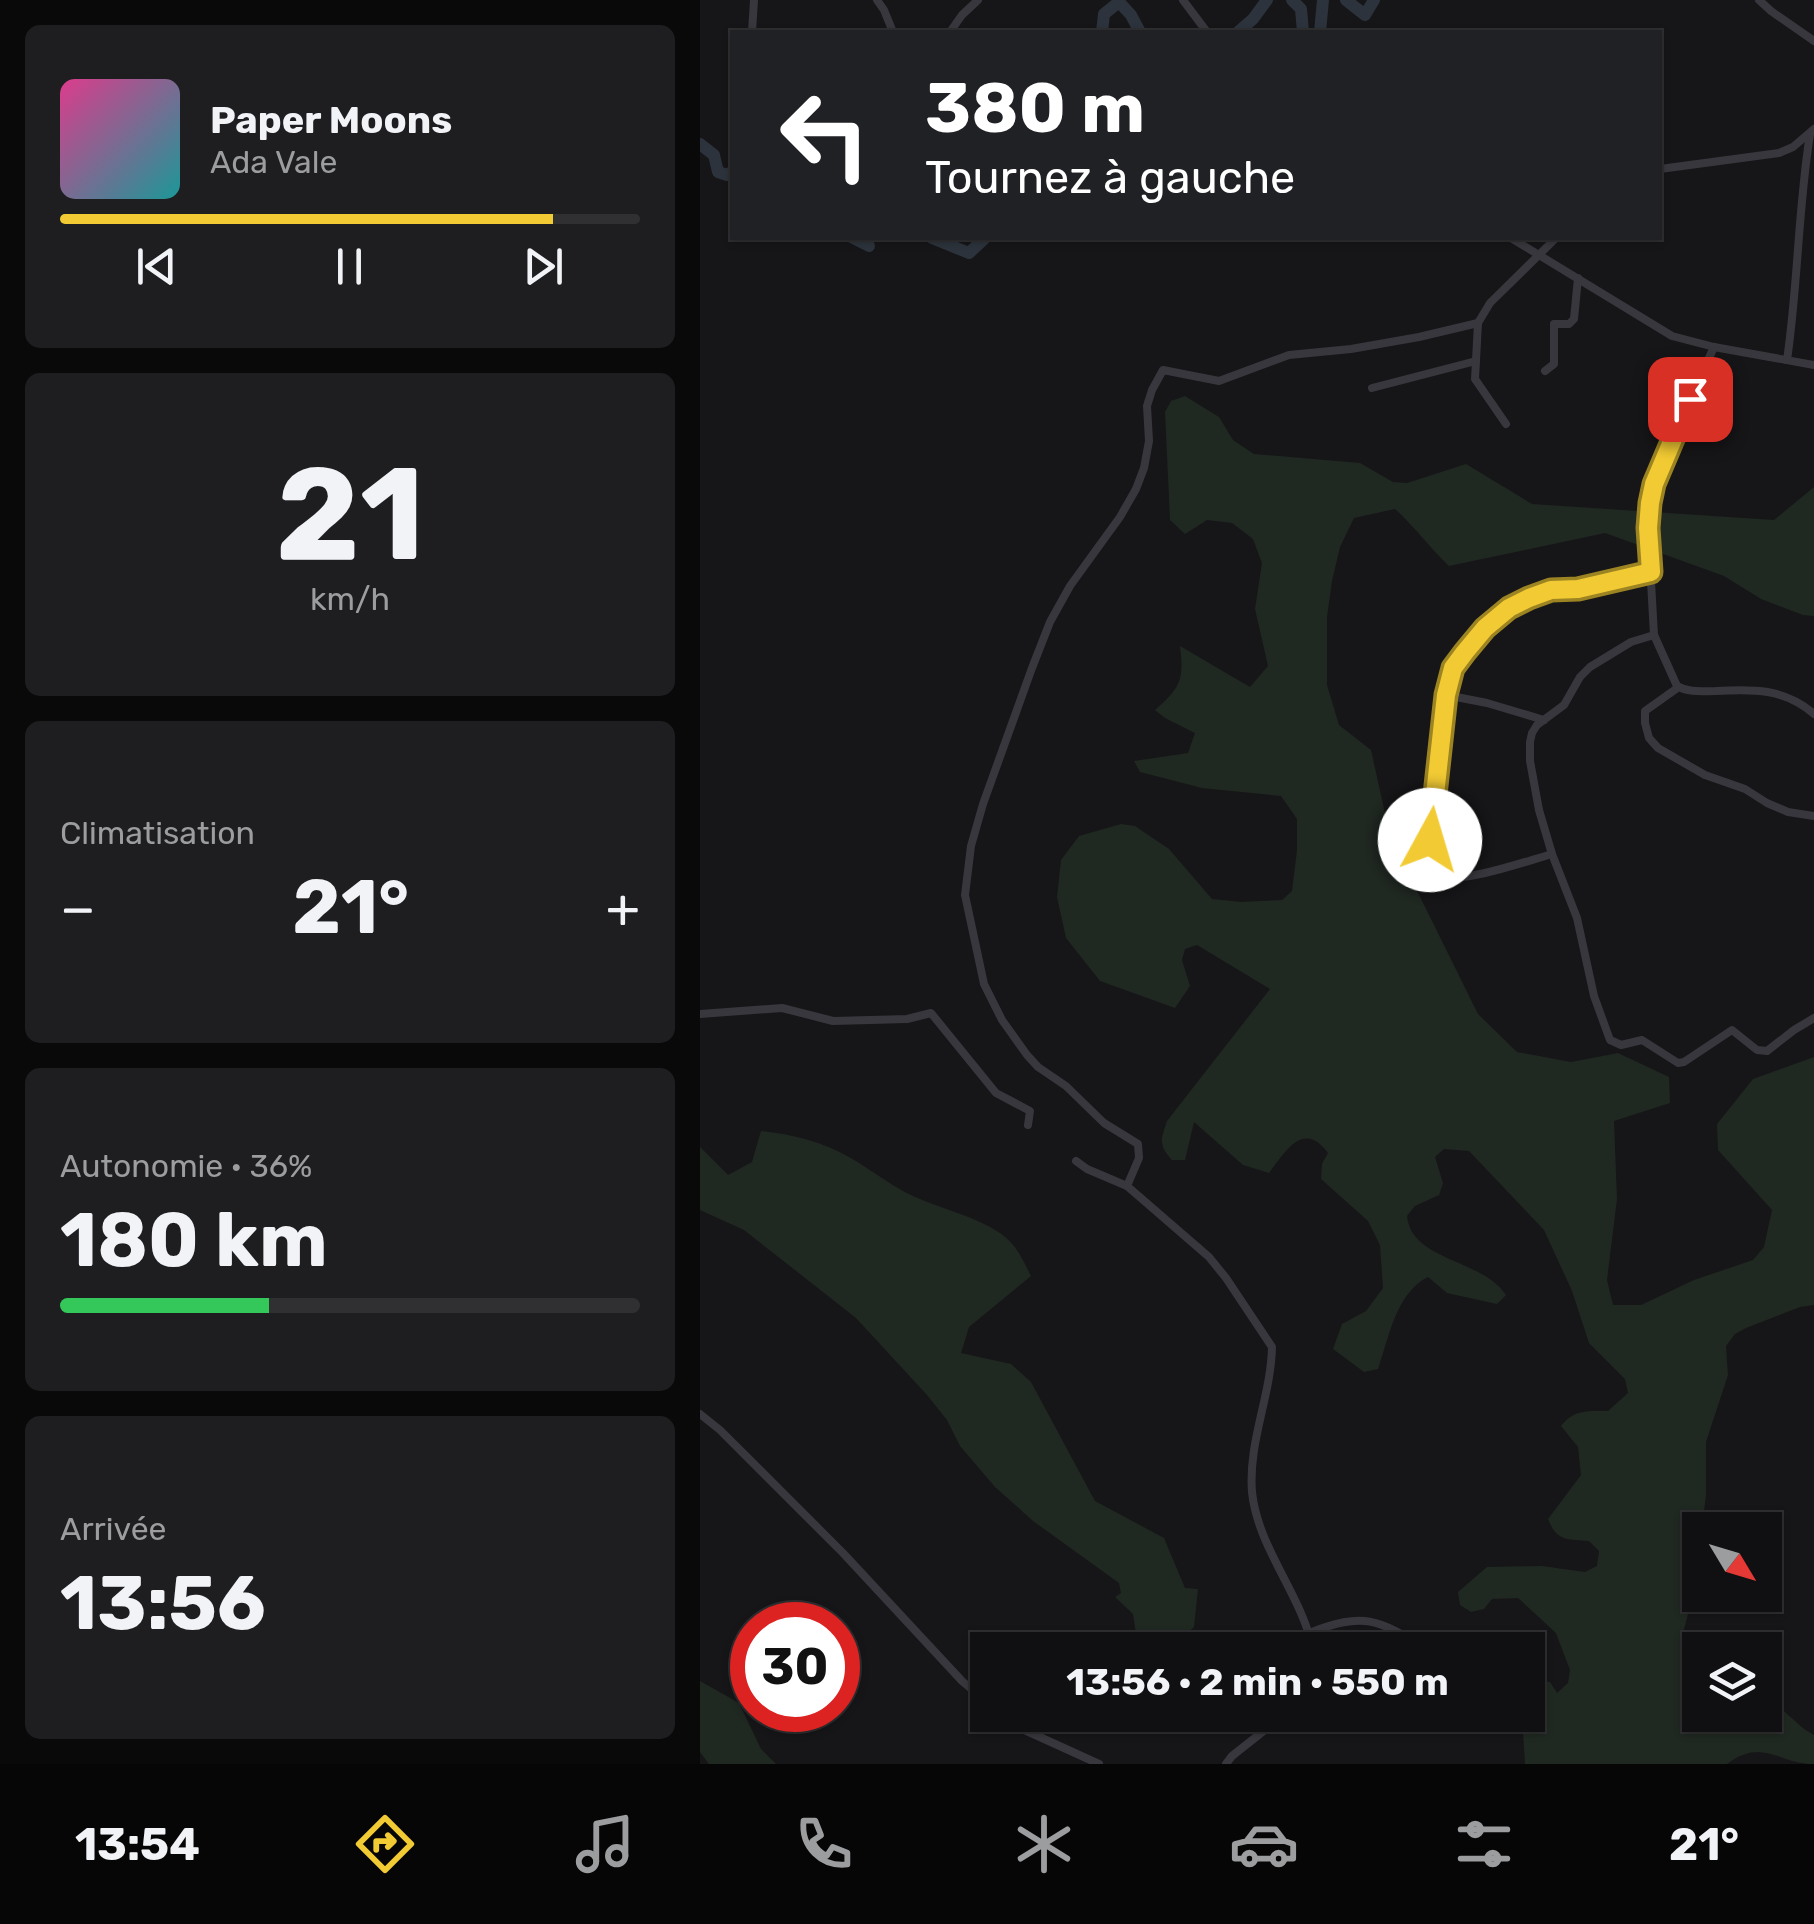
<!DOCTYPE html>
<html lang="fr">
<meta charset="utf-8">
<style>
body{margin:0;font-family:Rubik,sans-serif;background:#1e1e20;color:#f1f3f6;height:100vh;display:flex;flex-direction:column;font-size:38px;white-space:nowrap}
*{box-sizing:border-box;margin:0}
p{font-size:32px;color:#9c9d9f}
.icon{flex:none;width:55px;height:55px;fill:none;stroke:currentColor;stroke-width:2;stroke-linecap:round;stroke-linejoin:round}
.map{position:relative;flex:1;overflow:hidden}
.details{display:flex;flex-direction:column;gap:25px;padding:25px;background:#09090a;width:700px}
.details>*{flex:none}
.banner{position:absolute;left:30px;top:30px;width:932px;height:210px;border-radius:0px;box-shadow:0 2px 8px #0004,0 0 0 2px #303032;background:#202124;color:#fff;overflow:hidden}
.needle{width:65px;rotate:128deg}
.tools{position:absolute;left:982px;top:1512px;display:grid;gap:20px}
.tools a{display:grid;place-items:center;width:100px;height:100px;border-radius:0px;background:#101012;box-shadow:0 2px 8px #0004,0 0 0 2px #303032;font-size:50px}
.speed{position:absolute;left:30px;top:1602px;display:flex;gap:20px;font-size:50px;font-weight:700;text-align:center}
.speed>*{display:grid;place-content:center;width:130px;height:130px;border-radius:50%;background:#101012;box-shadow:0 2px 8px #0004,0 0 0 2px #303032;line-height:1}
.speed .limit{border:15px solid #d22;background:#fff;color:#111}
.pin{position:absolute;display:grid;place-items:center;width:85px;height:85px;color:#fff;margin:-42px;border-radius:20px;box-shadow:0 5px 15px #0006}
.me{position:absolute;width:110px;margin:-55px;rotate:6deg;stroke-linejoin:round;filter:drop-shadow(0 0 8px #0008)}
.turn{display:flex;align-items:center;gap:35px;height:210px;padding:0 30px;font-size:45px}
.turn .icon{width:130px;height:130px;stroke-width:2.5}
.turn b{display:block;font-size:70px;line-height:85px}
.big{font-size:75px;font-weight:700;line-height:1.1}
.details .widget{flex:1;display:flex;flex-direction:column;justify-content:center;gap:15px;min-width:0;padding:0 35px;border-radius:15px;background:#1e1e20}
.details .dial{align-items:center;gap:0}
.dial b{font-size:130px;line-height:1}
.song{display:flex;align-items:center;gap:30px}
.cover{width:120px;height:120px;border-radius:15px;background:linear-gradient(135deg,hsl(330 70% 55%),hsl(180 70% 35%))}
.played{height:10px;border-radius:5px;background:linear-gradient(90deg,#f2cb34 85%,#303032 85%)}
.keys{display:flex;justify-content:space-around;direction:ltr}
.heat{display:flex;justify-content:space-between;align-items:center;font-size:55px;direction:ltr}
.charge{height:15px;border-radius:8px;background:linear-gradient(90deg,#34c759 36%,#303032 0)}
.trip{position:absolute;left:270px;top:1632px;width:575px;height:100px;border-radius:0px;background:#101012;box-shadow:0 2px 8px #0004,0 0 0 2px #303032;font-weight:700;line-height:100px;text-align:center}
.tabs{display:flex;height:160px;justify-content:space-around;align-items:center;background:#060607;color:#9c9d9f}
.tabs .icon{width:70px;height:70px}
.tabs .selected{color:#f2cb34}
.tabs b{font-size:45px;color:#f1f3f6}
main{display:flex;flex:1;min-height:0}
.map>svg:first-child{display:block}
.green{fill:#202822}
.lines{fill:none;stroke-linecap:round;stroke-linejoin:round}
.river{stroke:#2c333c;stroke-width:12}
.minor{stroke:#37373d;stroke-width:8}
.route-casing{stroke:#9d8422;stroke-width:25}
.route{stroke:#f2cb34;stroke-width:18}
</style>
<main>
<section class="details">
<div class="widget">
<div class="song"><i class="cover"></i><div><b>Paper Moons</b><p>Ada Vale</p></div></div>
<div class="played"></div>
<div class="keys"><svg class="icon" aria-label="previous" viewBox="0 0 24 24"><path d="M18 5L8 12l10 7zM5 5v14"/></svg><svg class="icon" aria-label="pause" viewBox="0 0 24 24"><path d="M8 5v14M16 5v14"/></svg><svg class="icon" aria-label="next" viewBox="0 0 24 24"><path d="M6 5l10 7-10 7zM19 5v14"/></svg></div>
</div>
<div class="widget dial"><b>21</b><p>km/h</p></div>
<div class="widget"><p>Climatisation</p>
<div class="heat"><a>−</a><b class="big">21°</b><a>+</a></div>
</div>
<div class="widget"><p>Autonomie · 36%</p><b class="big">180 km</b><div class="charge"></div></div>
<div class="widget"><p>Arrivée</p><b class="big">13:56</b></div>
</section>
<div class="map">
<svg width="1114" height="1764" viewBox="0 0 1114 1764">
<rect width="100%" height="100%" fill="#161618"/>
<g class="green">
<path d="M485,396L519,417L533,440L554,454L660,463L693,482L707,483L766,464L832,504L1074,520L1114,487V616L1103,615L1061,599L1024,576L905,533L749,566C729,547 714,526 695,509L654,518L640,547L632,581L627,617V685L639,725L671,750L690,836L778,1014L817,1052L871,1062L918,1053L969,1077L970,1103L914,1121L917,1199L907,1280L913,1305H941L994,1280L1053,1260L1064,1247L1072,1210L1018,1150L1017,1124L1053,1079L1114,1057V1305L1100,1307L1046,1328L1035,1334L1026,1346L1028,1375L1006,1442V1495L993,1595L983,1633L989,1645L1000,1654V1715H1065V1694L1104,1729L1114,1735V1764C1078,1764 1063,1737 1027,1764H825L822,1715H828V1692L837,1680L850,1682L857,1693L868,1683L870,1670L856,1633L818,1598L792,1599L784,1609L771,1612L760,1605L758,1592L787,1567L842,1566L885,1572L897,1566L899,1551L889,1541C867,1539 857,1542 848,1519L881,1475L878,1447L861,1426C874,1409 888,1411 908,1411L928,1393L925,1379L889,1343L872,1291L844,1230L769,1151L744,1149L735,1157L743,1183L739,1195L715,1206L707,1216C711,1261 783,1259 806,1295L797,1304L747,1293L728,1277C696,1293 689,1337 678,1369L664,1372L633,1349L642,1324L666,1311L683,1288L680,1245L668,1221L621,1179L622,1164L628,1153C603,1120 586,1151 569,1173L543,1165L494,1122L485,1160H472C458,1145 461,1139 467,1121L570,989L497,945L485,949L482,960L490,986L475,1008L400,981L366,938L357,897L361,860L379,836L421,824L435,826L469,849L512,899L541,902L582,900L592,891L597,850V819L581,796L502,788L440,772L434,761L488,753L495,733L465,718L455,710C481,687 484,680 480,646L550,687L568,666L555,609L562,563L553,539L532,523L507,520L485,534L470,520L465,412L471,401Z"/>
<path d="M61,1131C91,1134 123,1142 149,1157C172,1170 191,1186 215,1197C242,1209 275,1216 300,1233C316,1244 322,1258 331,1276L269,1327L261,1353L311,1364L331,1382L395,1501L464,1538L485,1588L498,1589L494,1627L474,1645L437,1640L433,1614L415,1597L421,1593L419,1583L333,1521L295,1487L260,1446L247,1420L227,1395L156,1318L44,1230L0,1210V1147L28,1175L52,1162Z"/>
<polygon points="0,1681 39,1703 61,1749 76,1764 9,1764 0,1752"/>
</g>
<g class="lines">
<g class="river">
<polyline points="592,0 601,9 603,32"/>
<polyline points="646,0 665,15 674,0"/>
<polyline points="402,32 404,14 419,2 431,15 440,32"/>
<polyline points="538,32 553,19 567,0"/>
<polyline points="620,32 623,0"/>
<polyline points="0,144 14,155 18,172 27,175 32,172"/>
<polyline points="153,238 169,246 166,238"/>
<polyline points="232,238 269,253 285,238"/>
</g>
<g class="minor">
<polyline points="177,0 184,10 193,32"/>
<polyline points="483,0 507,32"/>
<polyline points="1059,0 1071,11 1114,41"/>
<polyline points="52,32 54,0"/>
<polyline points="250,32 262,15 278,0"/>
<polyline points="960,169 1079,153 1093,147 1114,129"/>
<polyline points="811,238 972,336 1014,347 1114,365"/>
<polyline points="1014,347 982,417 954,485 950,503 948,528 954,635 977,686 976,689 945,711 945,723 949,738 958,748 1005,775 1045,789 1067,803 1088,812 1114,816"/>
<path d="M1087,360C1098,285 1098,209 1110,134"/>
<polyline points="845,371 854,364 854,324 869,324 874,319 878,278"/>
<polyline points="672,388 776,361"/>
<polyline points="806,424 775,379 778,323 790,303 856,238"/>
<polyline points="954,635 931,642 890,667 880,677 864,705 837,725 832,733 830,742 830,761 839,810 852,854 877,918 894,996 910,1040 921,1045 942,1040 978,1063 984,1062 1032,1030 1057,1050 1067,1051 1094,1030 1114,1018"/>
<path d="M977,686C989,693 1002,691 1016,691C1053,689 1084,688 1114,714"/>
<polyline points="746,695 787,703 844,720"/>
<path d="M852,854C814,865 776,879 736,879C722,863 734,811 736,790C739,756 738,699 753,668C769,635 816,597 853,590C861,589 868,590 876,589C901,587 926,579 951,573"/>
<polyline points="0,1014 82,1008 133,1021 207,1019 231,1013 296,1093 330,1111 328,1125"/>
<path d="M376,1161L387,1169L427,1186L509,1257L526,1278L572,1347C571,1396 548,1442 552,1492C558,1549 602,1595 613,1650"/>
<polyline points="427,1186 439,1158 438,1144 404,1123 366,1086 338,1067 327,1055 302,1020 284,984 265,895 271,846 283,804 332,668 350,622 370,586 420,517 436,489 444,468 449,441 447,406 452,390 463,370 519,381 589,355 651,349 719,337 778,323"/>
<polyline points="0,1414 20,1430 143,1553 262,1681 288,1703"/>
<path d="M609,1633C664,1612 677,1618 727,1650"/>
<polyline points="302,1715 320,1728 399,1764"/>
<polyline points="526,1764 532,1756 584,1715"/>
</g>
</g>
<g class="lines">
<g class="route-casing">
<polyline id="route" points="730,840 746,695 753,668 765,652 785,628 809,608 829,598 851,590 878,589 951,572 948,528 950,503 954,484 990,399"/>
</g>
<use href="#route" class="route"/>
</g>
</svg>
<div class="tools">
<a><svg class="needle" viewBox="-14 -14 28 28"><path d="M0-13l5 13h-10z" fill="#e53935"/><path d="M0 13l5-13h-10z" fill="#9c9d9f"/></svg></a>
<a><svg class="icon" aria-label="layers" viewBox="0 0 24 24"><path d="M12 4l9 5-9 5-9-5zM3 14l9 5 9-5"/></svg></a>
</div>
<div class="speed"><div class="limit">30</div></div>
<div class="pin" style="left:990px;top:399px;background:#d93025"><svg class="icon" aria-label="arrive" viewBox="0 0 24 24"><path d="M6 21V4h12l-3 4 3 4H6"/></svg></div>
<svg class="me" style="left:730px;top:840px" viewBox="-20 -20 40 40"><circle r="19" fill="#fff"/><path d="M0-13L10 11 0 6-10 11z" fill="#f2cb34"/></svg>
<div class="trip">13:56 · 2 min · 550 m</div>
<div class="banner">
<div class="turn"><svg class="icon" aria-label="left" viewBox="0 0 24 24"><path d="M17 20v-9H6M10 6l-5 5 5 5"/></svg><div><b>380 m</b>Tournez à gauche</div></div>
</div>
</div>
</main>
<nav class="tabs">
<b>13:54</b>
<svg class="icon selected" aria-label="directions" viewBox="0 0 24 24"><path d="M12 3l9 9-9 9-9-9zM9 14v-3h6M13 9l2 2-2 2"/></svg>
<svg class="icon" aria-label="music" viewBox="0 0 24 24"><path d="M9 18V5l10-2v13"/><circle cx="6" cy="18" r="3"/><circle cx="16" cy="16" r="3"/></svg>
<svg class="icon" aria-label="phone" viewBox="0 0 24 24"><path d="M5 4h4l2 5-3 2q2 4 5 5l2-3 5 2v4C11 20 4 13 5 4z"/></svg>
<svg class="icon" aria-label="climate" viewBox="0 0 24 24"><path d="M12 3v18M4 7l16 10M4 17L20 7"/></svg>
<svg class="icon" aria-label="car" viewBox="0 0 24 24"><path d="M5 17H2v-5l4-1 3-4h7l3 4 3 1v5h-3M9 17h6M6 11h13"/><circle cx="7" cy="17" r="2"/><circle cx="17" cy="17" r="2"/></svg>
<svg class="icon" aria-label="filters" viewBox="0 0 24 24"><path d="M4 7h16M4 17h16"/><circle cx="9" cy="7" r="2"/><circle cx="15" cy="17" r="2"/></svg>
<b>21°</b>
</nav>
